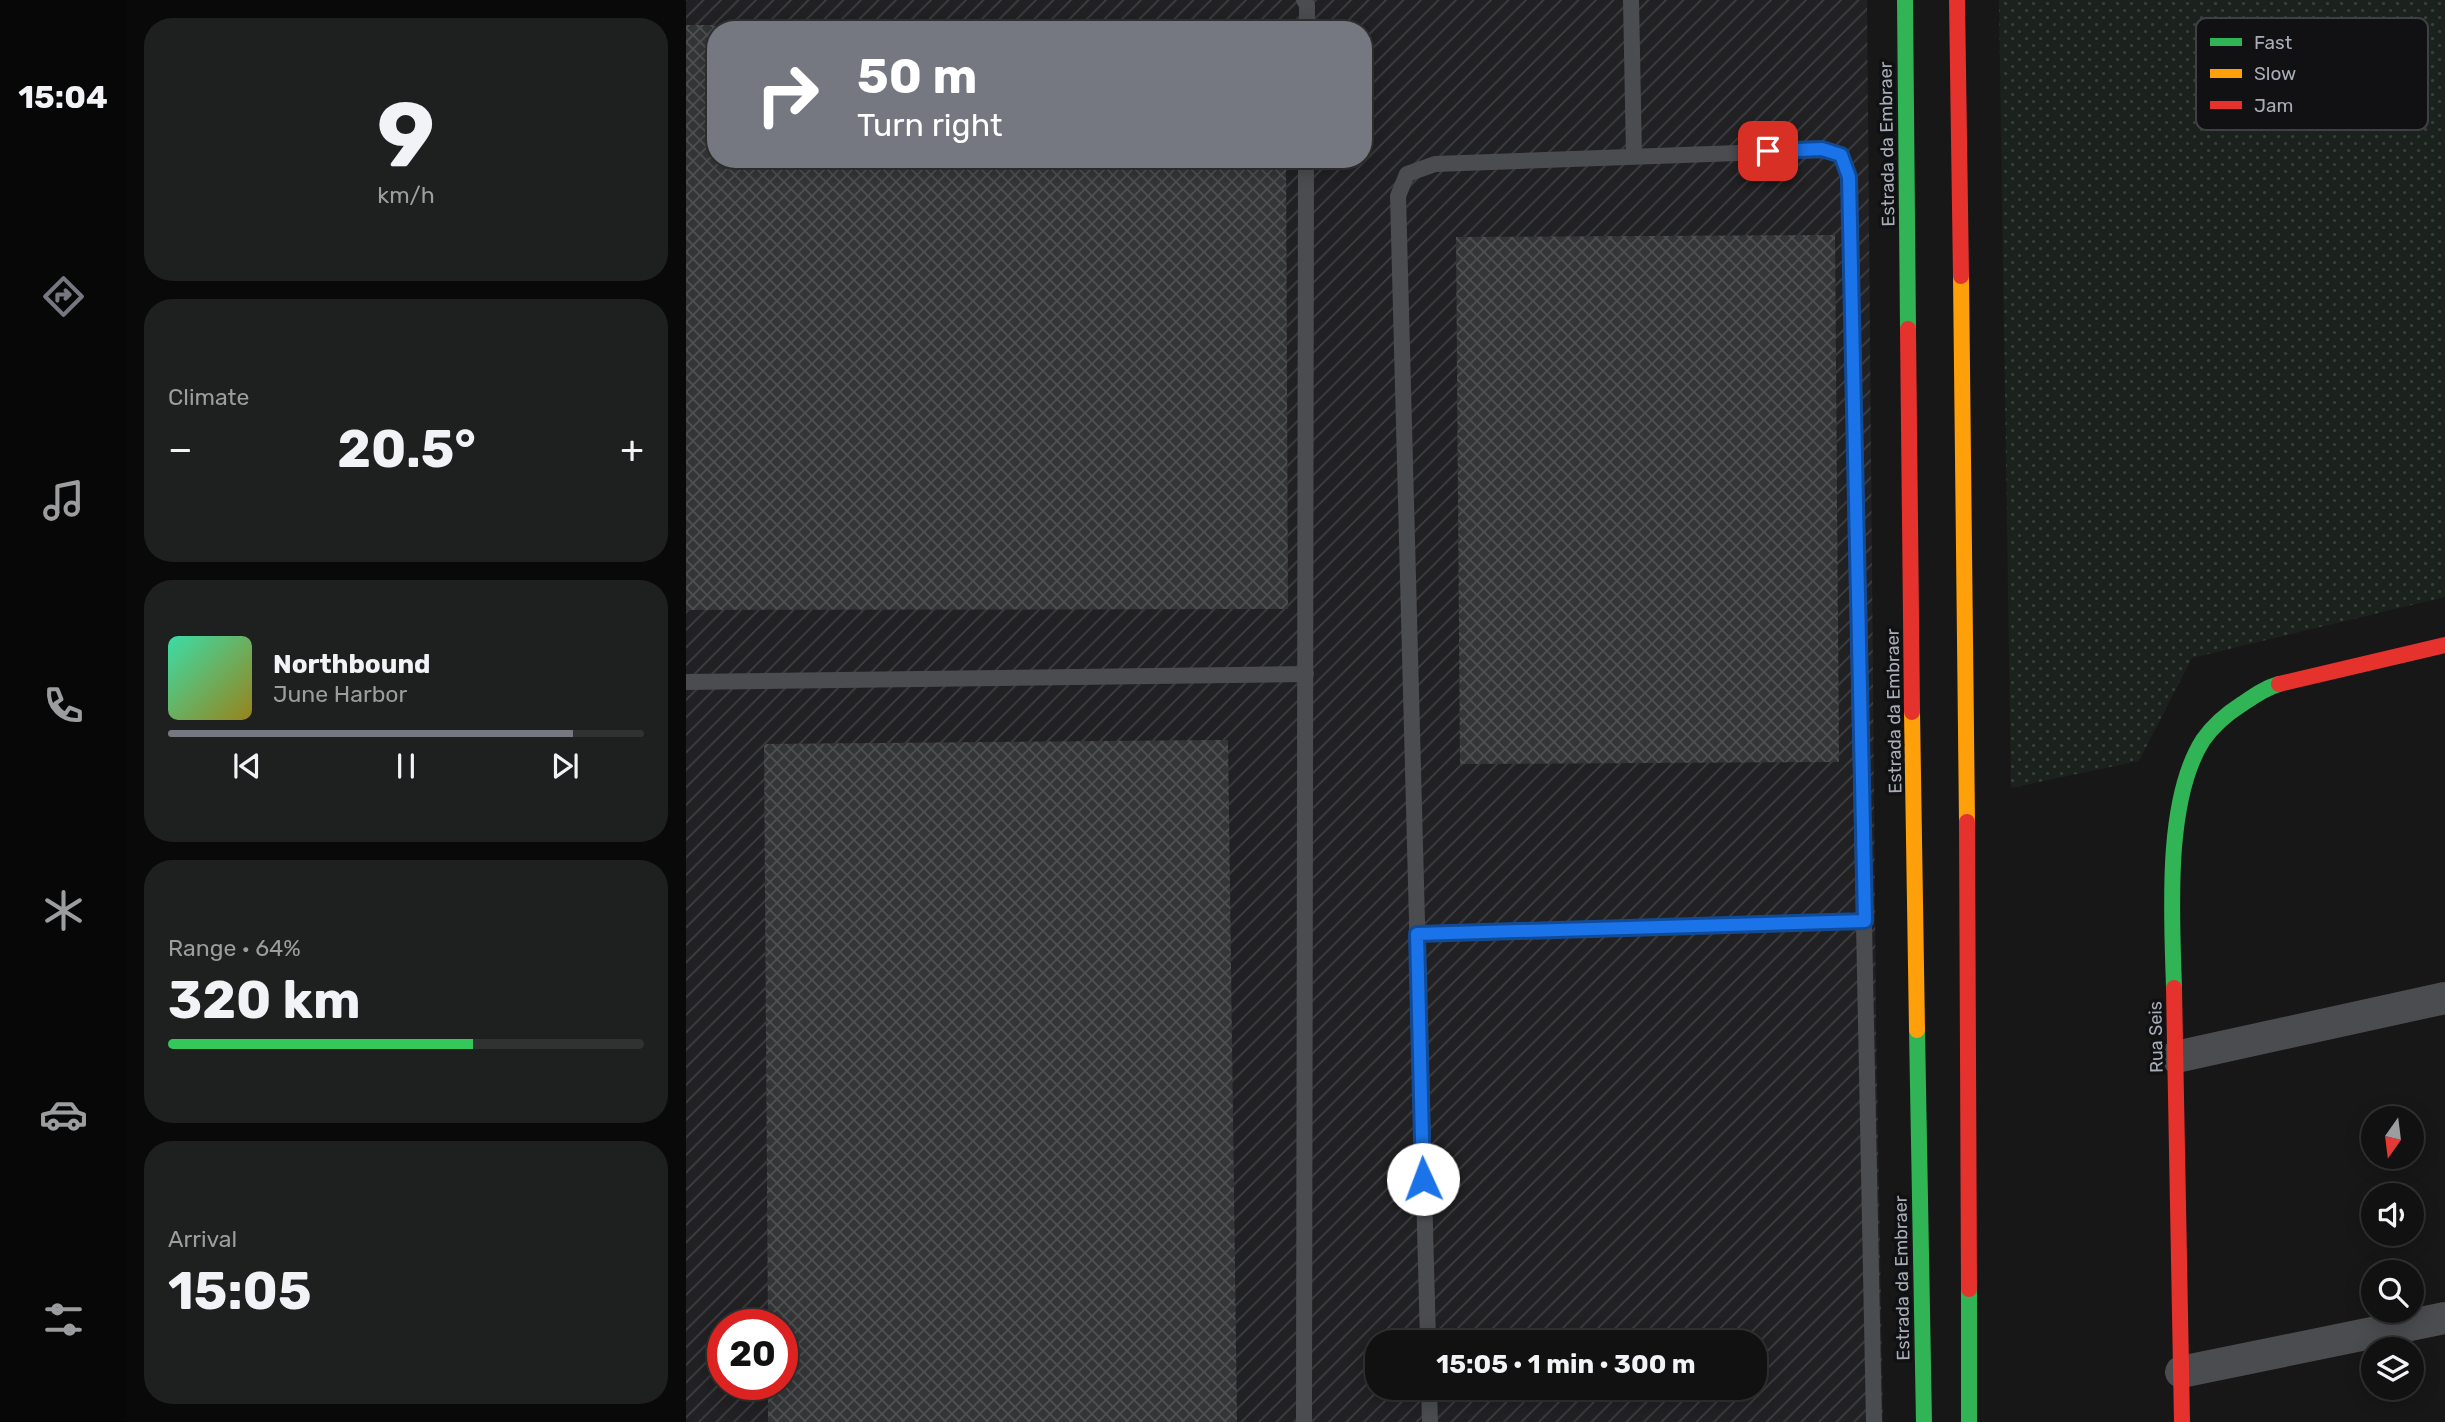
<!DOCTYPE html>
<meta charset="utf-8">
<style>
body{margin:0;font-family:Rubik,sans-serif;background:#1e1f1f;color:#f1f3f6;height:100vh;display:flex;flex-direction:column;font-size:26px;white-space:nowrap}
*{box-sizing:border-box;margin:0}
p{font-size:23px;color:#9c9d9f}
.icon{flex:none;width:38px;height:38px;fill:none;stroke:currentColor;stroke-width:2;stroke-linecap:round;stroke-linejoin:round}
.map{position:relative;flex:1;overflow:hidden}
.side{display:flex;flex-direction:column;gap:18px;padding:18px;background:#090909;width:560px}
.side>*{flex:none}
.hud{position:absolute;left:21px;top:21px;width:665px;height:147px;border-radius:28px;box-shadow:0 4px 18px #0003,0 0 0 2px #303131;background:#757880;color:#fff;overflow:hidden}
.needle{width:46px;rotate:194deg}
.fabs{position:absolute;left:1675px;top:1106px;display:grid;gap:14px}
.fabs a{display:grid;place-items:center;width:63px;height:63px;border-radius:50%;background:#111;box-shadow:0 4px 18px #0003,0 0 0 2px #303131;font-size:35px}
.speed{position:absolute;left:21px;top:1309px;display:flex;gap:14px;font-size:35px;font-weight:700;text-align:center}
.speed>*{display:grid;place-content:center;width:91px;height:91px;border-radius:50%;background:#111;box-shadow:0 4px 18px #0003,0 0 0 2px #303131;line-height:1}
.speed .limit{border:10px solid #d22;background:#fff;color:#111}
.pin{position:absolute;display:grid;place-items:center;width:60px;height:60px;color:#fff;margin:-30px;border-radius:14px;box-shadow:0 4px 10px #0006}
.me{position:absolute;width:77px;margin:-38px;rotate:358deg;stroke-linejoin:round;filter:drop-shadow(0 0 5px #0008)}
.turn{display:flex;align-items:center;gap:24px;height:147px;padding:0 35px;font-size:32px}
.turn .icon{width:91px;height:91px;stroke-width:2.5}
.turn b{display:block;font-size:49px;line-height:60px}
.big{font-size:52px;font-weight:700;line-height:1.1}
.side .card{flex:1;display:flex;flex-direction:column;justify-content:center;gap:10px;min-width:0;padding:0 24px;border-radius:28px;background:#1e1f1f}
.side .dial{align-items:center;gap:0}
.dial b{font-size:91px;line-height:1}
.song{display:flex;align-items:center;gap:21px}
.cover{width:84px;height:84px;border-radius:10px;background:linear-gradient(135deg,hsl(160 70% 55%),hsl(50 70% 35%))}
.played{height:7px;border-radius:4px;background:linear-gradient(90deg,#757880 85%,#303131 85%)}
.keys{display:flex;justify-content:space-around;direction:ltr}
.heat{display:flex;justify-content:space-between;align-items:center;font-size:38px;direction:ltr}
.charge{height:10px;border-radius:5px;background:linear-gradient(90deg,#34c759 64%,#303131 0)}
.trip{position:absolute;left:679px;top:1330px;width:402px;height:70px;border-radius:28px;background:#111;box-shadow:0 4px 18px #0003,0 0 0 2px #303131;font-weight:700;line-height:70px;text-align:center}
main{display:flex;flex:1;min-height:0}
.tabs{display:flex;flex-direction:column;width:126px;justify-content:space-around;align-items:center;background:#070707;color:#9c9d9f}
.tabs .icon{width:49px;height:49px}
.tabs .current{color:#757880}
.tabs b{font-size:32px;color:#f1f3f6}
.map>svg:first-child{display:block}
.industrial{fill:url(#industrial-furrows);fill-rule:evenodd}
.grass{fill:url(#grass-dots)}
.building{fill:url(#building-cross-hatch)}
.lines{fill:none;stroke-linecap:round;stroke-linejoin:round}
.lane{stroke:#4b4c50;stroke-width:16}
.street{stroke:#4b4c50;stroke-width:32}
.fast{stroke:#30b455;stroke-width:16}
.slow{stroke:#ff9f0a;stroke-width:16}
.jam{stroke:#e5322d;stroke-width:16}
.route-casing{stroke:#114b97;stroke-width:18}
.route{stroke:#1a73e8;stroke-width:12}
.labels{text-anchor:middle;stroke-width:7;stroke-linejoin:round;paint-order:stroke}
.street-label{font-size:18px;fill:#a8adb8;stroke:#111113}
.key{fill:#111113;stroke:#3e4045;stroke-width:2}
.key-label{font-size:19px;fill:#a8adb8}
</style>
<main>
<nav class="tabs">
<b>15:04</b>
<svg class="icon current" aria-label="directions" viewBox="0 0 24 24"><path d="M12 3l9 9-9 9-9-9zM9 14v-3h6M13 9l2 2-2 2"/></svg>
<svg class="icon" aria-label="music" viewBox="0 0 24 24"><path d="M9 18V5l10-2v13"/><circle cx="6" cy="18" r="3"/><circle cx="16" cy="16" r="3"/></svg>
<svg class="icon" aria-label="phone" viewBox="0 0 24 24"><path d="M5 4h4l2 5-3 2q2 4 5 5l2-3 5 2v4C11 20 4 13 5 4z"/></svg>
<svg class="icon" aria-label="climate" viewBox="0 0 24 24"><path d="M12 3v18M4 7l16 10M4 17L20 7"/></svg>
<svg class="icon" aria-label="car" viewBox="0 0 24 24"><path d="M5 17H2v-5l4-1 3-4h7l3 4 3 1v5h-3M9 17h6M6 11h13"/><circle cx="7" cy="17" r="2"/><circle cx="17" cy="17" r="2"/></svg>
<svg class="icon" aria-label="filters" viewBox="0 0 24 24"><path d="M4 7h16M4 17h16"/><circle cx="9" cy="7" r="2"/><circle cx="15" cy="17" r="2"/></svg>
</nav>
<section class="side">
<div class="card dial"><b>9</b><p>km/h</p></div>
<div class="card"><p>Climate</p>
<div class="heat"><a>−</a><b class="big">20.5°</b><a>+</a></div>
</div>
<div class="card">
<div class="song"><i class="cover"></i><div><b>Northbound</b><p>June Harbor</p></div></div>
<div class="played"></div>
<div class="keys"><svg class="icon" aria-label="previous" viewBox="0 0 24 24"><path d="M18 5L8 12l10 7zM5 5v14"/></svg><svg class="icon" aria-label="pause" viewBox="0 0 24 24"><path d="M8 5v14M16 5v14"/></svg><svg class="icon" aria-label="next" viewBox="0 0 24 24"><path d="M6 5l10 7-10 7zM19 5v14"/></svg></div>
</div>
<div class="card"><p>Range · 64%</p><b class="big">320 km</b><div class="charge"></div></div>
<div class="card"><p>Arrival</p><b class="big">15:05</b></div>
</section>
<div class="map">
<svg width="1759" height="1422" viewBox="0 0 1759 1422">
<defs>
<pattern id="industrial-furrows" width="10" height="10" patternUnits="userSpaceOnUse" patternTransform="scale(1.75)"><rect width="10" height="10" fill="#212124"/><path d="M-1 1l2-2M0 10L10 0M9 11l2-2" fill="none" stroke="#3e3f42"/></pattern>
<pattern id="grass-dots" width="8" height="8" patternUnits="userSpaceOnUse" patternTransform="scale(1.75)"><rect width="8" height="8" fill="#1b211c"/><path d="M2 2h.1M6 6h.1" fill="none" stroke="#393f3b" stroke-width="1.8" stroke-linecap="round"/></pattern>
<pattern id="building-cross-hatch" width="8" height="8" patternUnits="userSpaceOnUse" patternTransform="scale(1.75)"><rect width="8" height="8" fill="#343537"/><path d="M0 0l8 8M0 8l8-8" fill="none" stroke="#4f5052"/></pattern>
</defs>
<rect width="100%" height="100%" fill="#171717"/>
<path class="industrial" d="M0,0H1181L1190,1025L1197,1422H0ZM30,30H677V159H30ZM37,1325H96V1384H37ZM691,1342H1069V1388H691Z"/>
<polygon class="grass" points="1313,0 1759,0 1759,597 1506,658 1453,761 1325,788"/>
<g class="building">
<rect x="538" y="24" width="61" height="6"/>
<polygon points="0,25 29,25 30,159 600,159 602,609 0,610"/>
<polygon points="1149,235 1153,762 774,764 770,237"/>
<polygon points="542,740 551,1422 82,1422 82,1384 96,1384 96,1325 82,1325 78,744"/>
</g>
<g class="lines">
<g class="lane">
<polyline points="618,0 621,5 621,30"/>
<polyline points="945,0 948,156"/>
<polyline points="0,682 620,674"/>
<polyline points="731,934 1179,921"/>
<polyline points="742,1342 712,196 721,174 749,164 1136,150 1155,155 1163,177 1188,1422"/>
<polyline points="743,1388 744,1422"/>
<polyline points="618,1422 620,159"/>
</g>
<g class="street">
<polyline points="1490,1057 1759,998"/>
<polyline points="1495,1372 1759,1318"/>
</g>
<g class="fast">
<polyline points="1219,0 1222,329"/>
<path d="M1488,988C1486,917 1478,801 1517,740C1526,727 1542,713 1556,704C1568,696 1579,688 1593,684"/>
<polyline points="1231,1030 1238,1422"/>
<polyline points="1283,1289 1283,1422"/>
</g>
<g class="slow">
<polyline points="1275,276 1281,822"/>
<polyline points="1226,712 1231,1030"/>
</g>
<g class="jam">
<polyline points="1271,0 1275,276"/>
<polyline points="1222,329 1226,712"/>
<polyline points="1593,684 1759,645"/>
<polyline points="1281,822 1283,1289"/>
<polyline points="1488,988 1496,1422"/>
</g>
</g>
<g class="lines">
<g class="route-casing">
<polyline id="route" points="737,1179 731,934 1179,921 1163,177 1155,155 1136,149 1082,151"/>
</g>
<use href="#route" class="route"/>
</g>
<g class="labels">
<g class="street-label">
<text transform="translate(1201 144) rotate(-91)" y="6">Estrada da Embraer</text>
<text transform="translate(1208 711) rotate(-91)" y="6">Estrada da Embraer</text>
<text transform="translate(1470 1037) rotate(-91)" y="6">Rua Seis</text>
<text transform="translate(1216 1278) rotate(-91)" y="6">Estrada da Embraer</text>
</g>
</g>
<rect x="1510" y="18" width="232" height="112" rx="10" class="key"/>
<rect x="1524" y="38" width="32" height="8" fill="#30b455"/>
<rect x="1524" y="69" width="32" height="9" fill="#ff9f0a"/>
<rect x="1524" y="101" width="32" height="8" fill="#e5322d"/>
<g class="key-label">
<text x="1568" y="49">Fast</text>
<text x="1568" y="80">Slow</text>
<text x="1568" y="112">Jam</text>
</g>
</svg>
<div class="fabs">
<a><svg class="needle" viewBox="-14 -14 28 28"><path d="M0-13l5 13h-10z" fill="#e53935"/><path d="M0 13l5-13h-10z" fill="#9c9d9f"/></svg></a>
<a><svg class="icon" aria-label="sound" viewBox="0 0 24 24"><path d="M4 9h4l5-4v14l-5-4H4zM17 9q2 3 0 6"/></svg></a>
<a><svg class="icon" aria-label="search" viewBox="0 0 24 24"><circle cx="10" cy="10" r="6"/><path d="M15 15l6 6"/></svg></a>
<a><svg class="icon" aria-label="layers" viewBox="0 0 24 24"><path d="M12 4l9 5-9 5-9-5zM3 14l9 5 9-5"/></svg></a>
</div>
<div class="speed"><div class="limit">20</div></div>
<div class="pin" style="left:1082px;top:151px;background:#d93025"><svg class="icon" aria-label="arrive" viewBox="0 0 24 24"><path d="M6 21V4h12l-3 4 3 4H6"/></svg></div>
<svg class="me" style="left:737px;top:1179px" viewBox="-20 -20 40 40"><circle r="19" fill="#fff"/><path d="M0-13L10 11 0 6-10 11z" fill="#1a73e8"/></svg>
<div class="trip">15:05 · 1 min · 300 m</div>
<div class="hud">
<div class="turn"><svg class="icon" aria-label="right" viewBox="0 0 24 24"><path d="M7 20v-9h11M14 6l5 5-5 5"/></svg><div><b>50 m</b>Turn right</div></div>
</div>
</div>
</main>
